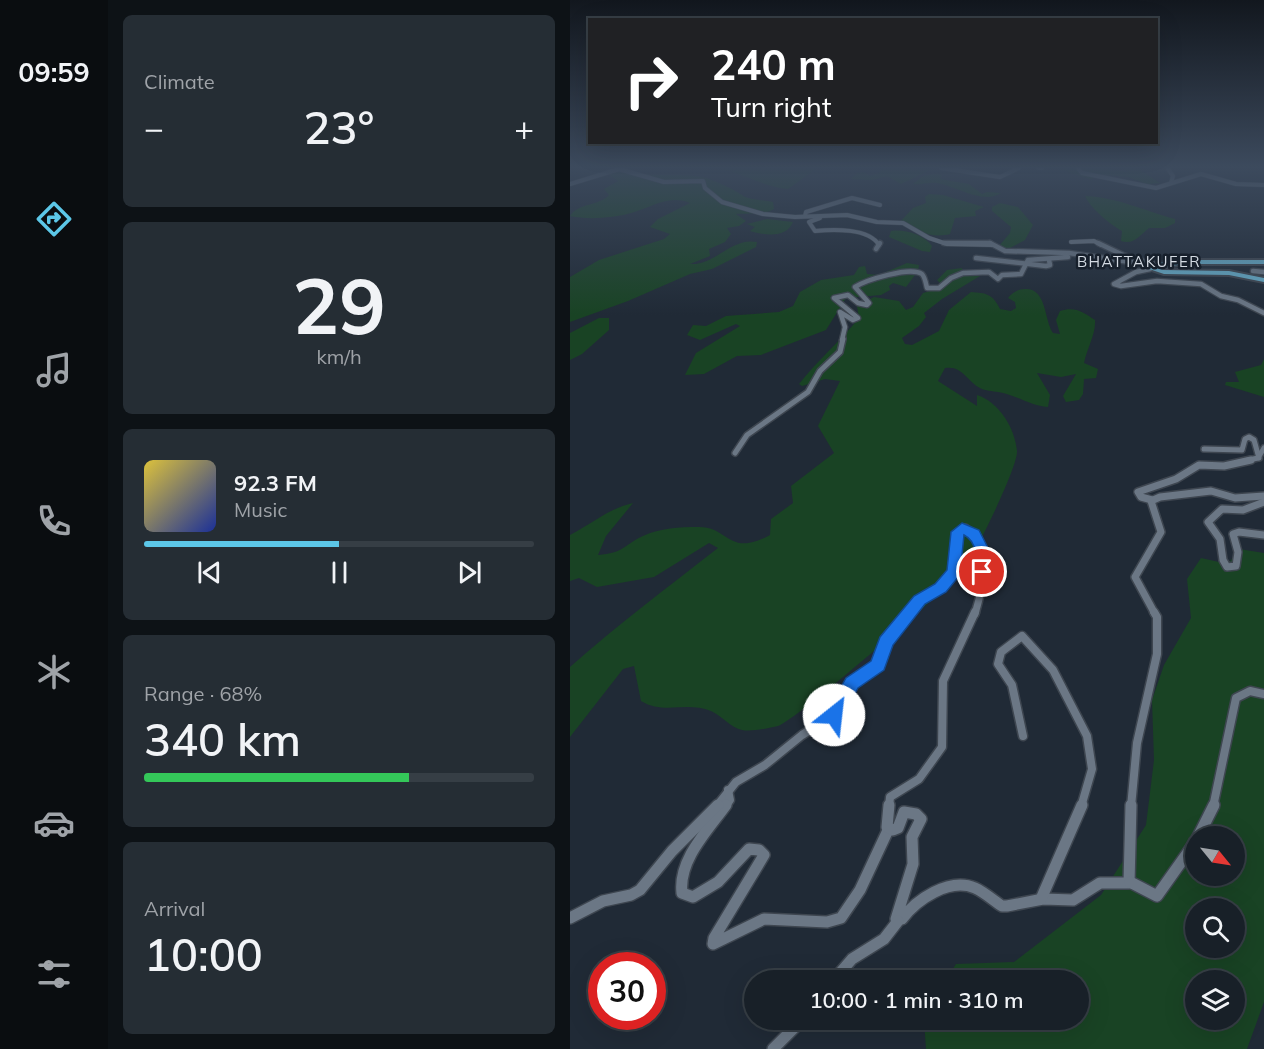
<!DOCTYPE html>
<meta charset="utf-8">
<style>
body{margin:0;font-family:Mulish,sans-serif;background:#252d34;color:#f1f3f6;height:100vh;display:flex;flex-direction:column;font-size:22px;white-space:nowrap}
*{box-sizing:border-box;margin:0}
p{font-size:20px;color:#9fa3a8}
.icon{flex:none;width:33px;height:33px;fill:none;stroke:currentColor;stroke-width:2;stroke-linecap:round;stroke-linejoin:round}
.map{position:relative;flex:1;overflow:hidden}
.sheet{display:flex;flex-direction:column;gap:15px;padding:15px;background:#0d1216;width:462px}
.sheet>*{flex:none}
.guide{position:absolute;left:18px;top:18px;width:570px;height:126px;border-radius:0px;box-shadow:0 6px 24px #0002,0 0 0 2px #363e45;background:#202124;color:#fff;overflow:hidden}
.needle{width:39px;rotate:120deg}
.tools{position:absolute;left:615px;top:826px;display:grid;gap:12px}
.tools a{display:grid;place-items:center;width:60px;height:60px;border-radius:50%;background:#182028;box-shadow:0 6px 24px #0002,0 0 0 2px #363e45;font-size:30px}
.speed{position:absolute;left:18px;top:952px;display:flex;gap:12px;font-size:30px;font-weight:700;text-align:center}
.speed>*{display:grid;place-content:center;width:78px;height:78px;border-radius:50%;background:#182028;box-shadow:0 6px 24px #0002,0 0 0 2px #363e45;line-height:1}
.speed .limit{border:9px solid #d22;background:#fff;color:#111}
.pin{position:absolute;display:grid;place-items:center;width:51px;height:51px;color:#fff;margin:-26px;border:3px solid #fff;border-radius:50%;box-shadow:0 2px 6px #0007}
.me{position:absolute;width:66px;margin:-33px;rotate:29deg;stroke-linejoin:round;filter:drop-shadow(0 0 4px #0008)}
.turn{display:flex;align-items:center;gap:21px;height:126px;padding:0 24px;font-size:27px}
.turn .icon{width:78px;height:78px;stroke-width:2.5}
.turn b{display:block;font-size:42px;line-height:51px}
.big{font-size:45px;font-weight:600;line-height:1.1}
.sheet .tile{flex:1;display:flex;flex-direction:column;justify-content:center;gap:9px;min-width:0;padding:0 21px;border-radius:9px;background:#252d34}
.sheet .dial{align-items:center;gap:0}
.dial b{font-size:78px;line-height:1}
.song{display:flex;align-items:center;gap:18px}
.cover{width:72px;height:72px;border-radius:9px;background:linear-gradient(135deg,hsl(50 70% 55%),hsl(230 70% 35%))}
.played{height:6px;border-radius:3px;background:linear-gradient(90deg,#5cc7e8 50%,#363e45 50%)}
.keys{display:flex;justify-content:space-around;direction:ltr}
.heat{display:flex;justify-content:space-between;align-items:center;font-size:33px;direction:ltr}
.charge{height:9px;border-radius:4px;background:linear-gradient(90deg,#34c759 68%,#363e45 0)}
.trip{position:absolute;left:174px;top:970px;width:345px;height:60px;border-radius:30px;background:#182028;box-shadow:0 6px 24px #0002,0 0 0 2px #363e45;font-weight:600;line-height:60px;text-align:center}
main{display:flex;flex:1;min-height:0}
.menu{display:flex;flex-direction:column;width:108px;justify-content:space-around;align-items:center;background:#0a0d10;color:#9fa3a8}
.menu .icon{width:42px;height:42px}
.menu .active{color:#5cc7e8}
.menu b{font-size:27px;color:#f1f3f6}
.map>svg:first-child{display:block}
.green{fill:#194324;fill-rule:evenodd}
.lines{fill:none;stroke-linecap:round;stroke-linejoin:round}
.minor-far5-casing{stroke:#3e4650;stroke-width:5}
.minor-far4-casing{stroke:#3e4650;stroke-width:7}
.minor-far3-casing{stroke:#3e4650;stroke-width:8}
.minor-far2-casing{stroke:#3e4650;stroke-width:10}
.minor-far1-casing{stroke:#3e4650;stroke-width:11}
.minor-casing{stroke:#3e4650;stroke-width:14}
.trunk-casing{stroke:#3e4650;stroke-width:4}
.minor-far5{stroke:#6b7785;stroke-width:4}
.minor-far4{stroke:#6b7785;stroke-width:4.5}
.minor-far3{stroke:#6b7785;stroke-width:5}
.minor-far2{stroke:#6b7785;stroke-width:7}
.minor-far1{stroke:#6b7785;stroke-width:8}
.minor{stroke:#6b7785;stroke-width:11}
.trunk{fill:#67aeca;fill-rule:evenodd}
.route{fill:#1a73e8;stroke:#114b97;stroke-width:1.5}
.labels{text-anchor:middle;stroke-width:5;stroke-linejoin:round;paint-order:stroke}
.far-quarter-label{font-size:15px;letter-spacing:1.5px;fill:#d3dae2;stroke:#17202c}
</style>
<main>
<nav class="menu">
<b>09:59</b>
<svg class="icon active" aria-label="directions" viewBox="0 0 24 24"><path d="M12 3l9 9-9 9-9-9zM9 14v-3h6M13 9l2 2-2 2"/></svg>
<svg class="icon" aria-label="music" viewBox="0 0 24 24"><path d="M9 18V5l10-2v13"/><circle cx="6" cy="18" r="3"/><circle cx="16" cy="16" r="3"/></svg>
<svg class="icon" aria-label="phone" viewBox="0 0 24 24"><path d="M5 4h4l2 5-3 2q2 4 5 5l2-3 5 2v4C11 20 4 13 5 4z"/></svg>
<svg class="icon" aria-label="climate" viewBox="0 0 24 24"><path d="M12 3v18M4 7l16 10M4 17L20 7"/></svg>
<svg class="icon" aria-label="car" viewBox="0 0 24 24"><path d="M5 17H2v-5l4-1 3-4h7l3 4 3 1v5h-3M9 17h6M6 11h13"/><circle cx="7" cy="17" r="2"/><circle cx="17" cy="17" r="2"/></svg>
<svg class="icon" aria-label="filters" viewBox="0 0 24 24"><path d="M4 7h16M4 17h16"/><circle cx="9" cy="7" r="2"/><circle cx="15" cy="17" r="2"/></svg>
</nav>
<section class="sheet">
<div class="tile"><p>Climate</p>
<div class="heat"><a>−</a><b class="big">23°</b><a>+</a></div>
</div>
<div class="tile dial"><b>29</b><p>km/h</p></div>
<div class="tile">
<div class="song"><i class="cover"></i><div><b>92.3 FM</b><p>Music</p></div></div>
<div class="played"></div>
<div class="keys"><svg class="icon" aria-label="previous" viewBox="0 0 24 24"><path d="M18 5L8 12l10 7zM5 5v14"/></svg><svg class="icon" aria-label="pause" viewBox="0 0 24 24"><path d="M8 5v14M16 5v14"/></svg><svg class="icon" aria-label="next" viewBox="0 0 24 24"><path d="M6 5l10 7-10 7zM19 5v14"/></svg></div>
</div>
<div class="tile"><p>Range · 68%</p><b class="big">340 km</b><div class="charge"></div></div>
<div class="tile"><p>Arrival</p><b class="big">10:00</b></div>
</section>
<div class="map">
<svg width="694" height="1049" viewBox="0 0 694 1049">
<rect width="100%" height="100%" fill="#202a36"/>
<g class="green">
<path d="M146,168H245L246,169L218,189C193,187 171,172 146,168Z"/>
<polygon points="313,168 362,169 331,184 317,176 302,180 281,179 287,173 294,172 300,176 309,173"/>
<polygon points="494,168 536,168 557,172 554,168 567,168 590,183 577,184 558,177 539,175 520,179 492,170"/>
<path d="M48,170C75,178 100,173 126,176C142,178 161,188 172,195C178,200 195,200 203,202L204,209C195,215 176,213 166,214L176,221L169,226L157,228L161,234L155,242L139,249L140,256L120,264C145,266 161,237 187,242L186,247L142,269L120,274L58,301L0,322V277L29,260L94,239L100,234L80,227L88,219L120,203C98,194 81,208 61,213C43,218 18,220 0,216C8,203 29,206 39,195L34,189L48,181L40,175Z"/>
<path d="M365,174L372,175L370,179L399,184L412,194L417,192L431,193C412,205 387,186 367,183C359,182 351,185 343,184L353,176Z"/>
<path d="M359,194L373,195L414,207L405,211L406,216L385,218L380,234C361,239 346,230 329,223L343,208L356,203L355,197Z"/>
<path d="M515,196C547,197 575,211 605,219V223L595,228H579C569,236 564,245 551,241L552,231C541,225 520,208 515,196Z"/>
<polygon points="430,203 448,207 463,225 455,240 438,249 429,246 440,233 441,227 422,211 422,207"/>
<path d="M197,219L223,222C216,239 194,235 180,231L185,227L177,224Z"/>
<path d="M321,231C335,229 354,235 362,246L360,252L352,251L319,237Z"/>
<polygon points="337,263 349,265 348,271 336,287 323,283 319,286 320,290 311,295 276,298 256,330 191,355 167,356 134,374 115,375 126,353 170,326 166,324 130,340 117,335 123,325 136,326 156,316 209,312 223,306 230,292 251,280 284,275 289,267 295,266 297,274 309,275"/>
<path d="M392,268L393,272L410,276L372,299L354,313L356,317L349,326L332,338L335,344L342,345L369,331L379,310L401,292C416,293 423,294 430,309L441,311L446,308L445,302L438,298C442,293 448,289 455,289C477,288 474,320 483,333L490,334L486,320L490,311C505,306 513,312 525,320C526,334 517,348 514,363L528,369L526,378L514,379L513,394L509,400L496,402L493,396L506,374L491,377L467,373L480,395L478,407C461,406 446,395 428,392C423,391 415,391 410,388C397,381 392,365 375,368L368,381L407,406V395C429,402 445,428 447,451C448,467 406,552 395,567C382,586 224,722 208,726C199,728 181,732 172,730C161,728 151,715 141,711C116,701 94,715 71,701L64,666L53,669L0,737V667C47,625 98,587 148,548L139,543L84,577L27,587L9,578L0,581V535C23,523 38,509 63,503L36,536L28,555C54,553 52,546 73,536C90,528 110,527 128,527C159,526 158,558 200,535L201,519L223,503L221,486L264,453L248,426L270,381L255,379L232,386L229,384C248,360 270,341 289,318L287,306L304,297L329,301L336,310L343,307L353,293L374,287L367,280L377,270Z"/>
<polygon points="29,318 39,318 39,330 12,354 0,360 0,333"/>
<polygon points="694,359 694,397 655,385 656,382 669,382 665,372 691,365"/>
<path d="M669,549L694,553V1002L677,1049H356L354,1020H508V981H375L386,964L444,962L531,895L576,825L584,760L582,700L594,665L621,618L617,579L631,558L658,564ZM626,837H664V876H626ZM626,909H664V948H626ZM626,981H664V1020H626Z"/>
</g>
<g class="lines">
<g class="minor-far5-casing">
<g id="minor-far5">
<polyline points="371,168 430,177 449,168"/>
<polyline points="468,168 472,168"/>
<polyline points="508,168 512,173 586,188 631,174 666,184 694,185"/>
<polyline points="598,169 603,176 601,183"/>
<polyline points="0,184 49,169 94,182 133,181 135,188 152,202 193,214 225,217 277,215 307,222 333,223 359,238 377,244 423,245"/>
<polyline points="235,216 236,212 282,198 310,205"/>
<path d="M250,218L239,222L245,231C263,229 299,228 309,245"/>
<polyline points="501,242 524,241 531,245"/>
</g>
</g>
<g class="minor-far4-casing">
<g id="minor-far4">
<polyline points="374,243 420,243"/>
<polyline points="420,243 435,251 499,253 581,265"/>
<polyline points="528,243 553,255 583,264"/>
<polyline points="306,249 310,243"/>
<polyline points="406,258 476,266 480,265 479,260"/>
<polyline points="580,269 566,272 544,284 551,286 587,281 631,284 651,296 668,300 694,313"/>
<polyline points="683,271 694,272"/>
<path d="M272,340L275,327L270,312L283,320L288,318L264,298L278,295L288,303L297,305L299,303L285,287C296,280 340,266 352,274C355,277 356,284 357,288H369L381,278L393,273L419,272L428,279L432,275L451,274L458,260L498,257"/>
</g>
</g>
<g class="minor-far3-casing">
<g id="minor-far3">
<polyline points="634,449 672,450 675,439 679,437 684,440 689,458"/>
<polyline points="165,453 177,435 238,392 250,371 270,352 273,339"/>
<polyline points="674,461 688,458 694,448"/>
</g>
</g>
<g class="minor-far2-casing">
<g id="minor-far2">
<polyline points="582,500 571,497 568,492 606,479 629,465 654,466 681,460"/>
<polyline points="694,502 673,510 652,509 638,522 650,539 653,560 657,567 666,566 668,552 663,534 669,532 694,535"/>
<path d="M339,614L350,600L366,592L385,572L388,532L395,528C423,547 413,587 405,614"/>
<polyline points="585,614 565,577 591,532 581,501 590,497 641,491 665,498 694,496"/>
</g>
</g>
<g class="minor-far1-casing">
<g id="minor-far1">
<polyline points="453,736 442,685 428,664 431,652 452,636 483,670 517,736 522,769 511,807"/>
<polyline points="146,807 166,782 195,765 232,735 264,715 282,683 308,665 316,642 340,612"/>
<polyline points="155,807 160,800 158,790"/>
<polyline points="319,807 320,797 349,779 372,747 373,681 405,612"/>
<polyline points="561,807 567,743 587,654 587,617 584,612"/>
<polyline points="643,807 666,698 680,691 694,694"/>
</g>
</g>
<g class="minor-casing">
<g id="minor">
<path d="M156,805C138,830 108,860 112,893L123,897L148,882L179,849L189,850L194,855L144,938L143,944L194,919L257,922L271,918L290,890L319,828"/>
<path d="M319,805L317,827L323,830L328,828L334,812L346,814L351,819L342,837L343,864L326,919H332C346,900 379,877 405,888C414,892 423,900 432,906H437L473,899L503,900L530,883H559L561,805"/>
<polyline points="628,837 644,805"/>
<polyline points="560,882 587,896 626,841"/>
<polyline points="471,899 512,805"/>
<polyline points="0,918 33,901 61,895 70,890 102,851 148,805"/>
<polyline points="263,981 282,959 314,939 328,921"/>
<polyline points="203,1049 232,1020"/>
</g>
</g>
<g class="trunk-casing">
<polygon id="trunk" points="615,260 694,260 694,264 615,264 585,268 594,270 659,271 694,278 694,282 659,275 594,274 576,268 586,263"/>
</g>
<use href="#minor-far5" class="minor-far5"/>
<use href="#minor-far4" class="minor-far4"/>
<use href="#minor-far3" class="minor-far3"/>
<use href="#minor-far2" class="minor-far2"/>
<use href="#minor-far1" class="minor-far1"/>
<use href="#minor" class="minor"/>
<use href="#trunk" class="trunk"/>
</g>
<linearGradient id="sky" x2="0" y2="1"><stop stop-color="#12171e"/><stop offset="0.53" stop-color="#3c4a5d"/><stop offset="1" stop-color="#3c4a5d" stop-opacity="0"/></linearGradient>
<rect width="694" height="315" fill="url(#sky)"/>
<path class="route" d="M392,523L409,530L421,554L417,576L412,577L404,572C406,559 408,542 394,535L390,575L376,592L355,604L323,645L314,670L288,688L271,721L264,723L258,721L255,715L276,678L301,661L310,637L344,596L365,584L377,570L381,532Z"/>
<g class="labels">
<g class="far-quarter-label">
<text x="569" y="267">BHATTAKUFER</text>
</g>
</g>
</svg>
<div class="tools">
<a><svg class="needle" viewBox="-14 -14 28 28"><path d="M0-13l5 13h-10z" fill="#e53935"/><path d="M0 13l5-13h-10z" fill="#9fa3a8"/></svg></a>
<a><svg class="icon" aria-label="search" viewBox="0 0 24 24"><circle cx="10" cy="10" r="6"/><path d="M15 15l6 6"/></svg></a>
<a><svg class="icon" aria-label="layers" viewBox="0 0 24 24"><path d="M12 4l9 5-9 5-9-5zM3 14l9 5 9-5"/></svg></a>
</div>
<div class="speed"><div class="limit">30</div></div>
<div class="pin" style="left:412px;top:572px;background:#d93025"><svg class="icon" aria-label="arrive" viewBox="0 0 24 24"><path d="M6 21V4h12l-3 4 3 4H6"/></svg></div>
<svg class="me" style="left:264px;top:715px" viewBox="-20 -20 40 40"><circle r="19" fill="#fff"/><path d="M0-13L10 11 0 6-10 11z" fill="#1a73e8"/></svg>
<div class="trip">10:00 · 1 min · 310 m</div>
<div class="guide">
<div class="turn"><svg class="icon" aria-label="right" viewBox="0 0 24 24"><path d="M7 20v-9h11M14 6l5 5-5 5"/></svg><div><b>240 m</b>Turn right</div></div>
</div>
</div>
</main>
